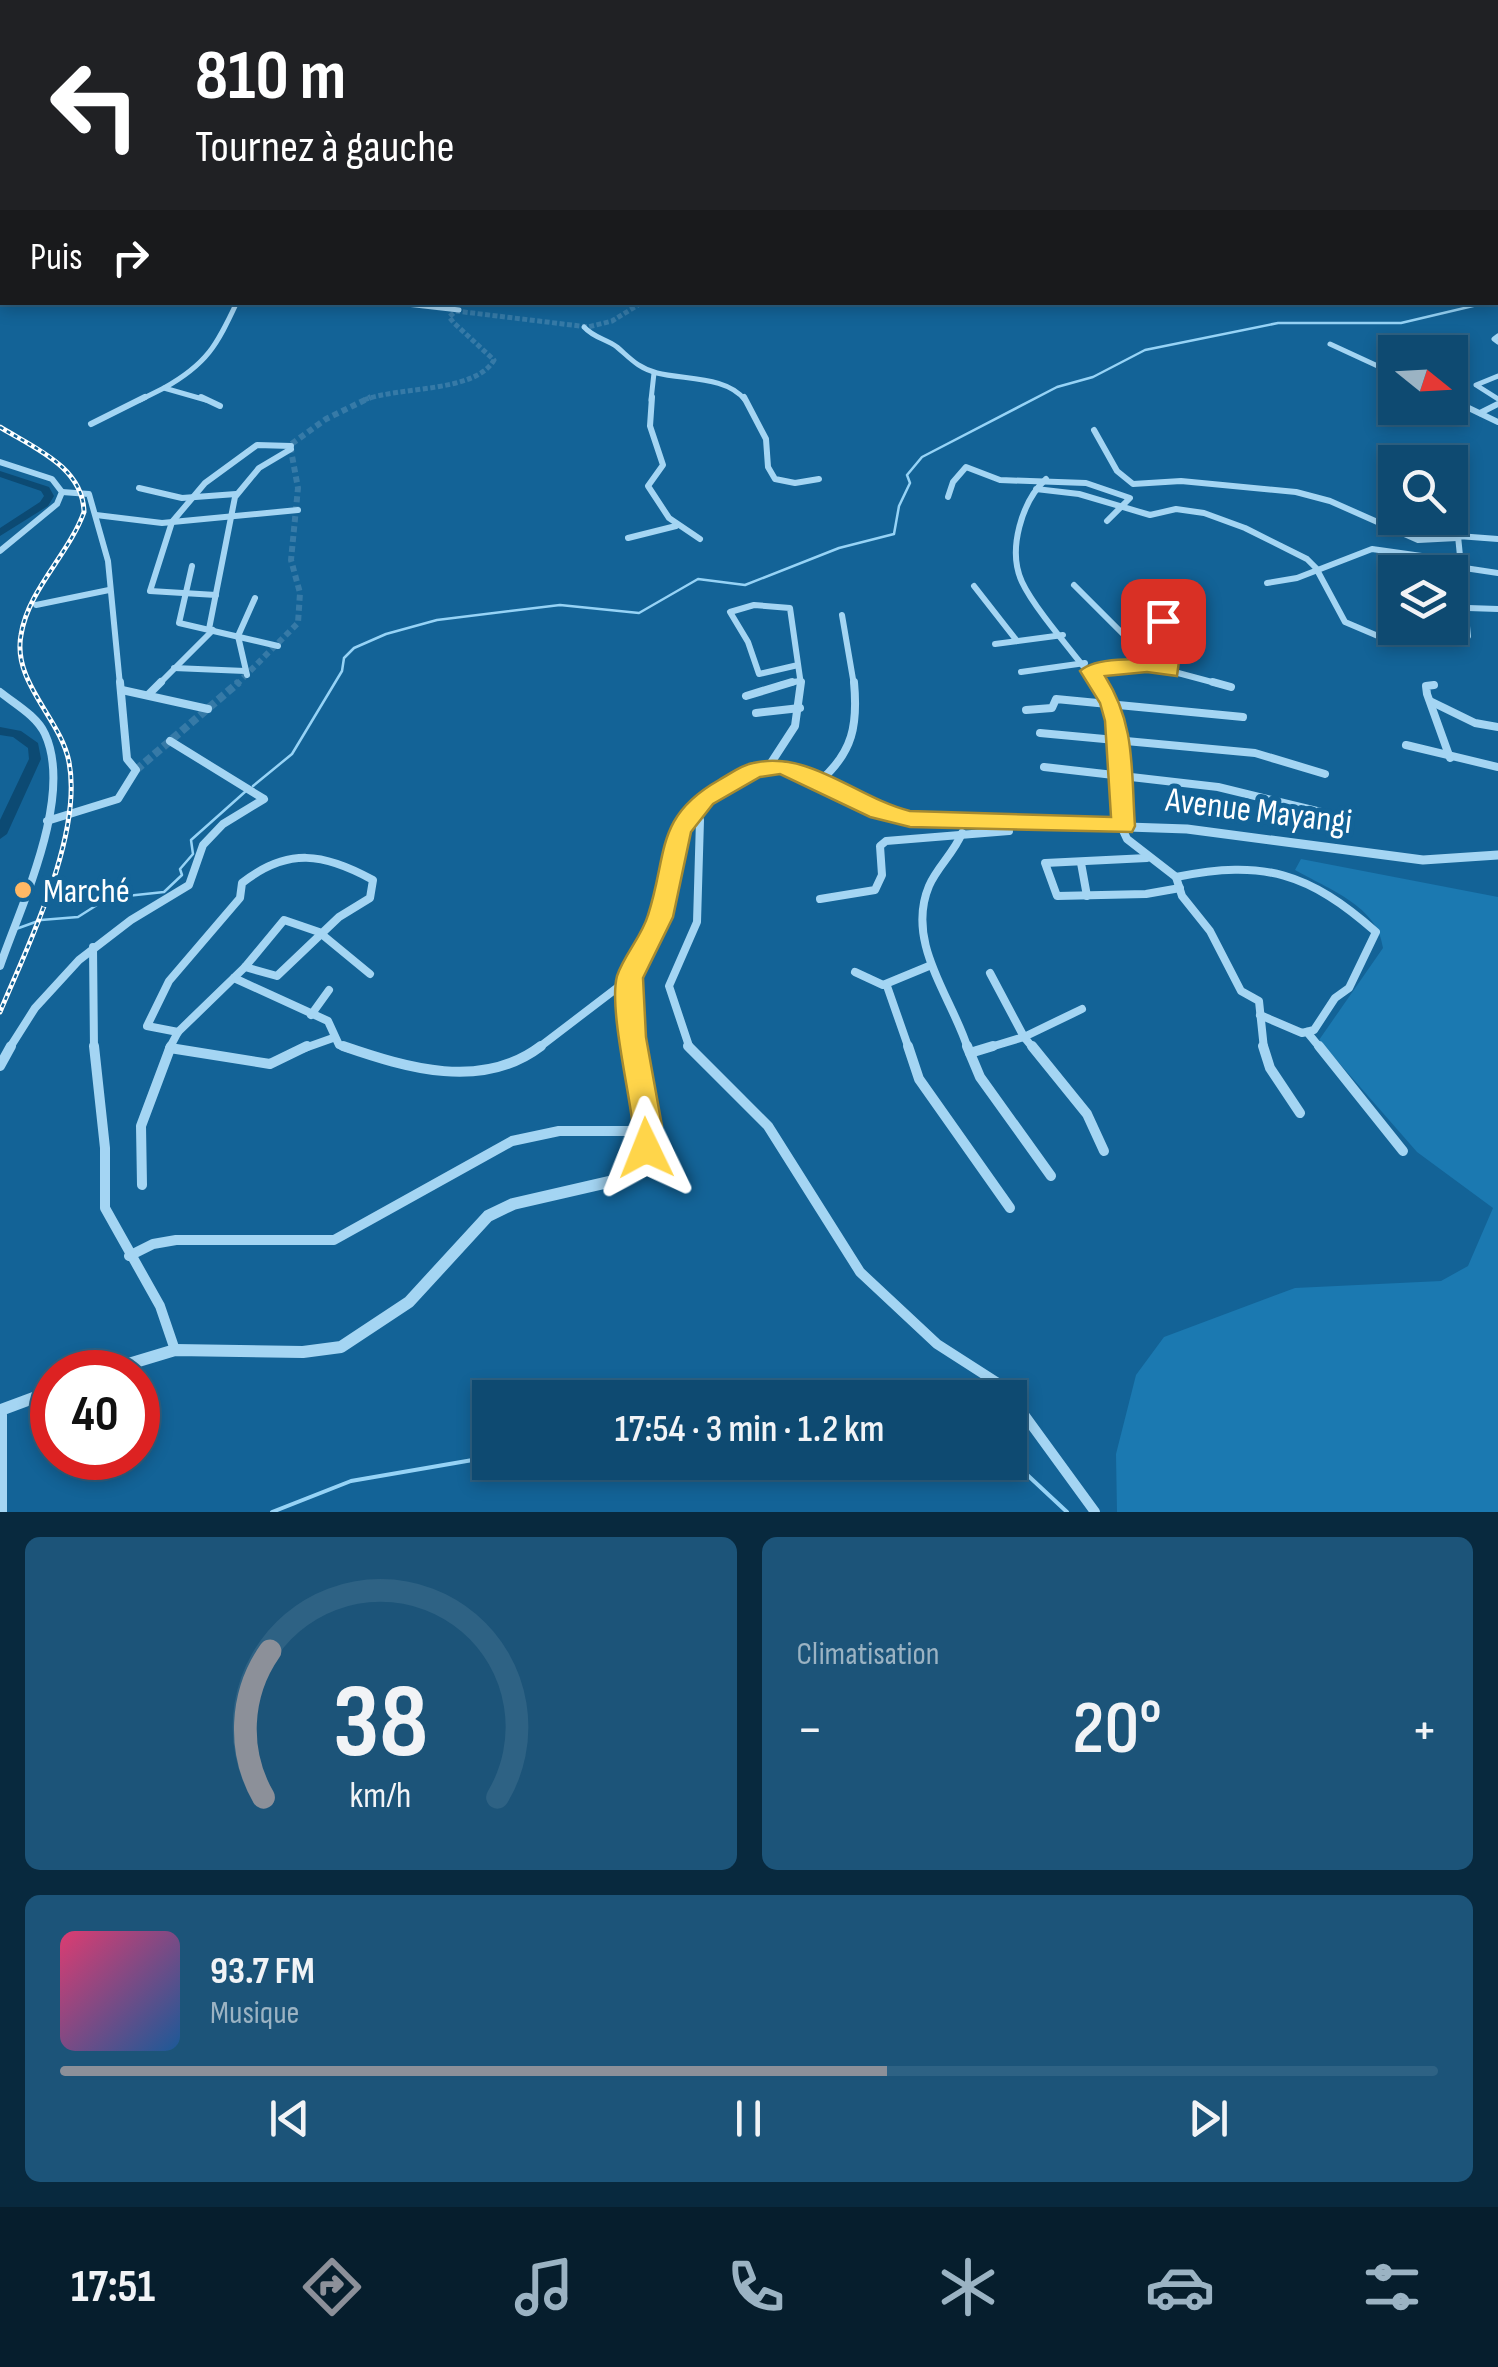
<!DOCTYPE html>
<html lang="fr">
<meta charset="utf-8">
<style>
body{margin:0;font-family:"Sofia Sans Condensed",sans-serif;background:#1c5479;color:#f1f3f6;height:100vh;display:flex;flex-direction:column;font-size:38px;white-space:nowrap}
*{box-sizing:border-box;margin:0}
p{font-size:32px;color:#9bb3c3}
.icon{flex:none;width:55px;height:55px;fill:none;stroke:currentColor;stroke-width:2;stroke-linecap:round;stroke-linejoin:round}
.map{position:relative;height:1512px;overflow:hidden}
.drawer{display:flex;flex-direction:column;gap:25px;padding:25px;background:#08293e;flex:1}
.drawer>*{flex:none}
.guide{position:absolute;left:0px;top:0px;width:1500px;height:305px;box-shadow:0 5px 15px #0003,0 0 0 2px #2e6284;background:#202124;color:#fff;overflow:hidden}
.needle{width:65px;rotate:108deg}
.buttons{position:absolute;left:1378px;top:335px;display:grid;gap:20px}
.buttons a{display:grid;place-items:center;width:90px;height:90px;border-radius:0px;background:#0e4a71;box-shadow:0 5px 15px #0003,0 0 0 2px #2e6284;font-size:50px}
.speed{position:absolute;left:30px;top:1350px;display:flex;gap:20px;font-size:50px;font-weight:700;text-align:center}
.speed>*{display:grid;place-content:center;width:130px;height:130px;border-radius:50%;background:#0e4a71;box-shadow:0 5px 15px #0003,0 0 0 2px #2e6284;line-height:1}
.speed .limit{border:15px solid #d22;background:#fff;color:#111}
.pin{position:absolute;display:grid;place-items:center;width:85px;height:85px;color:#fff;margin:-42px;border-radius:20px;box-shadow:0 5px 15px #0006}
.me{position:absolute;width:110px;margin:-55px;rotate:358deg;stroke-linejoin:round;filter:drop-shadow(0 0 8px #0008)}
.turn{display:flex;align-items:center;gap:35px;height:210px;padding:0 30px;font-size:45px}
.turn .icon{width:130px;height:130px;stroke-width:2.5}
.turn b{display:block;font-size:70px;line-height:85px}
.then{display:flex;align-items:center;height:95px;padding:0 30px;background:#0003;gap:20px;font-size:38px}
.big{font-size:75px;font-weight:600;line-height:1.1}
.drawer .widget{flex:1;display:flex;flex-direction:column;justify-content:center;gap:15px;min-width:0;padding:0 35px;border-radius:15px;background:#1c5479}
.drawer .dial{align-items:center;gap:0}
.dial svg{height:260px;overflow:visible;fill:none;stroke:#2e6284;stroke-width:7;stroke-linecap:round;text-anchor:middle}
.dial text{fill:#f1f3f6;stroke:none}
.song{display:flex;align-items:center;gap:30px}
.cover{width:120px;height:120px;border-radius:15px;background:linear-gradient(135deg,hsl(340 70% 55%),hsl(210 70% 35%))}
.played{height:10px;border-radius:5px;background:linear-gradient(90deg,#8c9099 60%,#2e6284 60%)}
.keys{display:flex;justify-content:space-around;direction:ltr}
.heat{display:flex;justify-content:space-between;align-items:center;font-size:55px;direction:ltr}
.drawer .tiles{flex:1;display:grid;gap:25px;grid-template-columns:1fr 1fr}
.widget:last-child{grid-column:span 2}
.trip{position:absolute;left:472px;top:1380px;width:555px;height:100px;border-radius:0px;background:#0e4a71;box-shadow:0 5px 15px #0003,0 0 0 2px #2e6284;font-weight:600;line-height:100px;text-align:center}
.tabs{display:flex;height:160px;justify-content:space-around;align-items:center;background:#061e2d;color:#9bb3c3}
.tabs .icon{width:70px;height:70px}
.tabs .active{color:#8c9099}
.tabs b{font-size:45px;color:#f1f3f6}
.map>svg:first-child{display:block}
.green{fill:#1b79b1}
.lines{fill:none;stroke-linecap:round;stroke-linejoin:round}
.stream-far1{stroke:#96d3f6;stroke-width:2.5}
.stream{stroke:#96d3f6;stroke-width:4}
.river{fill:#0c4a73;fill-rule:evenodd}
.minor-tunnel-far2{stroke:#367aa7;stroke-width:5;stroke-dasharray:5 2.5;stroke-linecap:butt}
.minor-tunnel-far1{stroke:#367aa7;stroke-width:6;stroke-dasharray:6 4;stroke-linecap:butt}
.minor-tunnel{stroke:#367aa7;stroke-width:8;stroke-dasharray:8 4;stroke-linecap:butt}
.minor-far4{stroke:#a4d5f3;stroke-width:4}
.minor-far3{stroke:#a4d5f3;stroke-width:5}
.minor-far2{stroke:#a4d5f3;stroke-width:6}
.minor-far1{stroke:#a4d5f3;stroke-width:8}
.minor{stroke:#a4d5f3;stroke-width:10}
.tertiary-far1{stroke:#a4d5f3;stroke-width:9}
.tertiary{stroke:#a4d5f3;stroke-width:12}
.rail-casing{stroke:#fff;stroke-width:5}
.rail{stroke:#136397;stroke-width:2.5;stroke-dasharray:4;stroke-linecap:butt}
.route{fill:#ffd54a;stroke:#a68a30;stroke-width:2.5}
.poi-dot{fill:#ffb865;stroke:#136397;stroke-width:4}
.labels{text-anchor:middle;stroke-width:10;stroke-linejoin:round;paint-order:stroke}
.street-label{font-size:35px;fill:#fff;stroke:#136397}
.poi-label{font-size:35px;fill:#fff;stroke:#136397;text-anchor:start}
</style>
<div class="map">
<svg width="1498" height="1512" viewBox="0 0 1498 1512">
<rect width="100%" height="100%" fill="#136397"/>
<path class="green" d="M1301,859L1498,897V1512H1117L1116,1454L1136,1375L1164,1337L1295,1288L1441,1281L1468,1266L1493,1208L1417,1152L1319,1040L1383,948C1378,906 1328,889 1295,870Z"/>
<g class="lines">
<g class="stream-far1">
<polyline points="900,2 905,0"/>
<polyline points="253,786 292,754 342,671 344,658 354,648 386,634 437,620 560,605 639,613 698,579 745,585 839,548 894,534 899,506 910,483 907,475 922,457 1057,387 1093,377 1145,350 1278,323 1401,323 1490,302"/>
<polyline points="16,929 41,920 78,917 108,898 164,892 182,875 180,869 193,854 191,840 246,791"/>
</g>
<g class="stream">
<polyline points="1010,1452 1022,1470 1067,1512"/>
<polyline points="272,1512 351,1481 490,1457"/>
</g>
<g class="river">
<polygon points="0,471 49,487 54,496 48,506 0,536 0,528 40,502 44,496 41,491 0,477"/>
<polygon points="0,727 21,731 38,743 41,759 7,834 0,839 0,820 29,759 28,748 13,737 0,735"/>
</g>
<path class="minor-tunnel-far2" d="M364,400C400,386 475,393 494,360L454,323L449,317L456,311L588,327L612,321L643,302"/>
<polyline class="minor-tunnel-far1" points="236,685 298,623 300,593 291,560 298,488 290,445 326,419 371,397"/>
<polyline class="minor-tunnel" points="136,770 239,682"/>
<g class="minor-far4">
<polyline points="1387,0 1399,2"/>
<polyline points="835,2 845,0"/>
<polyline points="1411,2 1416,0"/>
</g>
<g class="minor-far3">
<polyline points="389,302 459,310"/>
<polyline points="60,304 65,302"/>
<path d="M584,327C594,338 606,339 617,347C631,359 638,368 657,373C685,380 727,376 745,400"/>
<polyline points="1498,336 1494,339 1498,342"/>
<polyline points="1330,344 1395,374"/>
<polyline points="1498,376 1476,385 1498,399"/>
<polyline points="140,400 164,388"/>
<path d="M206,400L164,388C207,364 217,345 237,302"/>
<polyline points="651,400 654,373"/>
</g>
<g class="minor-far2">
<polyline points="201,397 220,406"/>
<polyline points="652,397 650,426 663,465 648,486 669,518 700,539"/>
<polyline points="744,397 766,439 768,467 775,479 795,483 819,479"/>
<polyline points="1450,399 1498,422"/>
<polyline points="1480,413 1498,404"/>
<polyline points="91,424 145,397"/>
<polyline points="1094,430 1117,471 1133,484 1181,481 1296,492 1330,501 1418,540 1457,538"/>
<polyline points="0,462 52,479 62,492 57,504 0,551"/>
<path d="M1046,479C1022,501 1007,550 1022,582C1035,610 1078,658 1098,685"/>
<polyline points="139,488 182,498 236,494"/>
<polyline points="1036,489 1079,494 1150,515 1176,509 1204,513 1245,528 1307,559 1316,568 1345,622 1385,639"/>
<polyline points="62,492 89,494 108,561 120,685"/>
<polyline points="948,497 953,482 966,467 1000,480 1086,483 1130,498 1107,521"/>
<polyline points="96,515 162,523 298,510"/>
<polyline points="628,538 676,526"/>
<polyline points="192,566 179,623 278,646"/>
<polyline points="1458,567 1498,573"/>
<polyline points="1267,583 1297,578 1372,549 1457,561"/>
<polyline points="1074,585 1139,650 1147,666"/>
<polyline points="974,586 1017,641"/>
<polyline points="216,595 150,591 172,522 205,483 257,445 291,446"/>
<path d="M1136,600C1168,625 1171,630 1170,671"/>
<polyline points="36,605 109,590"/>
<polyline points="1468,608 1498,609"/>
<polyline points="842,615 854,685"/>
<polyline points="209,629 235,497 259,468 291,449"/>
<polyline points="1468,636 1458,536 1498,539"/>
<polyline points="995,644 1063,635"/>
<polyline points="798,665 759,674 748,642 730,612 754,605 790,608 801,685"/>
<polyline points="174,668 245,671"/>
<polyline points="1091,671 1152,666 1223,685"/>
<polyline points="1021,672 1085,663"/>
<polyline points="247,675 238,636 255,598"/>
<polyline points="158,685 213,630"/>
<polyline points="780,685 799,681"/>
</g>
<g class="minor-far1">
<path d="M1096,682C1126,723 1121,777 1124,826"/>
<polyline points="1213,682 1231,687"/>
<polyline points="1434,685 1426,686 1427,694 1450,758"/>
<polyline points="122,690 208,709"/>
<path d="M0,692C15,704 37,716 45,734C74,797 21,905 0,966"/>
<polyline points="149,694 161,682"/>
<polyline points="746,696 792,682"/>
<polyline points="1432,702 1475,723 1498,727"/>
<polyline points="1026,710 1052,708 1056,699 1243,717"/>
<polyline points="756,713 800,708"/>
<polyline points="1040,733 1255,753 1325,774"/>
<polyline points="1406,745 1498,767"/>
<polyline points="769,766 795,726 801,682"/>
<polyline points="1044,767 1218,787 1321,812"/>
<path d="M820,781C853,752 858,725 854,682"/>
<polyline points="47,821 118,799 136,770 127,759 120,682"/>
<polyline points="1121,826 1127,839 1176,877 1182,896 1210,931 1241,991 1259,1001 1264,1049"/>
<path d="M962,833C954,853 937,867 929,886C905,943 952,997 968,1049"/>
<polyline points="1147,858 1045,863 1057,896 1146,894 1180,888"/>
<polyline points="1081,863 1087,896"/>
<path d="M1176,877C1264,859 1309,873 1376,932L1349,988L1335,998L1314,1030L1302,1033L1260,1015"/>
<polyline points="820,899 875,890 882,875 880,846 886,841 1009,831 1007,822"/>
<polyline points="93,947 94,1049"/>
<polyline points="855,972 883,985 929,966"/>
<polyline points="990,973 1024,1037 1082,1009"/>
<polyline points="234,978 328,1021 339,1045 350,1049"/>
<polyline points="887,986 909,1049"/>
<polyline points="311,1015 329,990"/>
<path d="M178,1032L147,1026L169,981L240,898L242,883C288,847 324,853 373,880L370,898L339,917L277,976L245,967"/>
<polyline points="1307,1032 1321,1049"/>
<polyline points="170,1048 175,1049"/>
<polyline points="9,1049 35,1008 79,960 131,920 189,885 203,845 223,824 264,799 170,741"/>
<polyline points="169,1049 178,1032 245,967 284,920 319,932 370,974"/>
<polyline points="302,1049 333,1038"/>
<polyline points="537,1049 630,978"/>
<polyline points="690,1049 669,986 697,922 700,820 693,811"/>
<polyline points="984,1049 1024,1037 1034,1049"/>
</g>
<g class="minor">
<polyline points="94,1046 105,1148 105,1208 160,1306 175,1350"/>
<path d="M343,1046C407,1068 482,1091 541,1046"/>
<polyline points="688,1046 768,1126 860,1272 937,1344 1004,1387 1095,1512"/>
<polyline points="908,1046 919,1079 1010,1208"/>
<polyline points="967,1046 980,1077 1051,1176"/>
<polyline points="1032,1046 1087,1114 1104,1151"/>
<polyline points="1263,1046 1270,1068 1300,1113"/>
<polyline points="1319,1046 1403,1151"/>
<polyline points="170,1048 270,1064 307,1046"/>
<polyline points="970,1053 993,1046"/>
<polyline points="0,1066 11,1046"/>
<polyline points="142,1185 141,1126 171,1046"/>
<polyline points="129,1256 153,1244 176,1240 334,1240 512,1141 559,1131 648,1131"/>
</g>
<polyline class="tertiary-far1" points="635,1049 631,971 661,917 679,830 705,798 757,769 791,768 878,811 922,820 1187,829 1423,860 1498,855"/>
<g class="tertiary">
<polyline points="102,1372 175,1350 303,1352 341,1347 409,1302 488,1216 513,1204 613,1181 632,1171 646,1148 648,1131 634,1046"/>
<polyline points="1,1512 1,1410 52,1391"/>
</g>
<g class="rail-casing">
<g id="rail">
<polyline points="0,6 3,0"/>
<path d="M0,427C34,448 83,467 84,512C69,554 28,590 21,635C12,682 61,719 69,762C83,835 28,945 0,1012"/>
</g>
</g>
<use href="#rail" class="rail"/>
</g>
<path class="route" d="M1163,615L1170,616L1182,639L1177,676L1147,672L1105,676C1136,725 1131,770 1135,826L1132,832L910,827L870,817L780,774L760,777L713,804L691,832L673,917L643,978L646,1037L662,1126L656,1157L646,1161L636,1157C630,1145 634,1133 632,1120C628,1086 609,1006 617,976C624,955 642,936 648,915C668,854 654,817 719,780C730,774 741,765 753,763C810,750 857,798 910,811L1111,817L1105,721L1100,703L1080,671C1095,657 1140,658 1160,662L1161,639L1152,621Z"/>
<circle class="poi-dot" cx="23" cy="890" r="10"/>
<g class="labels">
<g class="street-label">
<text transform="translate(1259 810) rotate(7)" y="12">Avenue Mayangi</text>
</g>
<g class="poi-label">
<text x="43" y="902">Marché</text>
</g>
</g>
</svg>
<div class="buttons">
<a><svg class="needle" viewBox="-14 -14 28 28"><path d="M0-13l5 13h-10z" fill="#e53935"/><path d="M0 13l5-13h-10z" fill="#9bb3c3"/></svg></a>
<a><svg class="icon" aria-label="search" viewBox="0 0 24 24"><circle cx="10" cy="10" r="6"/><path d="M15 15l6 6"/></svg></a>
<a><svg class="icon" aria-label="layers" viewBox="0 0 24 24"><path d="M12 4l9 5-9 5-9-5zM3 14l9 5 9-5"/></svg></a>
</div>
<div class="speed"><div class="limit">40</div></div>
<div class="pin" style="left:1163px;top:621px;background:#d93025"><svg class="icon" aria-label="arrive" viewBox="0 0 24 24"><path d="M6 21V4h12l-3 4 3 4H6"/></svg></div>
<svg class="me" style="left:646px;top:1148px" viewBox="-20 -20 40 40"><path d="M0-17L14 15 0 8-14 15z" fill="#ffd54a" stroke="#fff" stroke-width="4"/></svg>
<div class="trip">17:54 · 3 min · 1.2 km</div>
<div class="guide">
<div class="turn"><svg class="icon" aria-label="left" viewBox="0 0 24 24"><path d="M17 20v-9H6M10 6l-5 5 5 5"/></svg><div><b>810 m</b>Tournez à gauche</div></div>
<div class="then">Puis<svg class="icon" aria-label="right" viewBox="0 0 24 24"><path d="M7 20v-9h11M14 6l5 5-5 5"/></svg></div>
</div>
</div>
<section class="drawer">
<div class="tiles">
<div class="widget dial"><svg viewBox="0 0 100 80">
<path d="M14 69A42 42 0 1 1 86 69"/>
<path d="M14 69A42 42 0 0 1 16 24" stroke="#8c9099"/>
<text x="50" y="56" font-size="32" font-weight="700">38</text>
<text x="50" y="72" font-size="11">km/h</text>
</svg></div>
<div class="widget"><p>Climatisation</p>
<div class="heat"><a>−</a><b class="big">20°</b><a>+</a></div>
</div>
<div class="widget">
<div class="song"><i class="cover"></i><div><b>93.7 FM</b><p>Musique</p></div></div>
<div class="played"></div>
<div class="keys"><svg class="icon" aria-label="previous" viewBox="0 0 24 24"><path d="M18 5L8 12l10 7zM5 5v14"/></svg><svg class="icon" aria-label="pause" viewBox="0 0 24 24"><path d="M8 5v14M16 5v14"/></svg><svg class="icon" aria-label="next" viewBox="0 0 24 24"><path d="M6 5l10 7-10 7zM19 5v14"/></svg></div>
</div>
</div>
</section>
<nav class="tabs">
<b>17:51</b>
<svg class="icon active" aria-label="directions" viewBox="0 0 24 24"><path d="M12 3l9 9-9 9-9-9zM9 14v-3h6M13 9l2 2-2 2"/></svg>
<svg class="icon" aria-label="music" viewBox="0 0 24 24"><path d="M9 18V5l10-2v13"/><circle cx="6" cy="18" r="3"/><circle cx="16" cy="16" r="3"/></svg>
<svg class="icon" aria-label="phone" viewBox="0 0 24 24"><path d="M5 4h4l2 5-3 2q2 4 5 5l2-3 5 2v4C11 20 4 13 5 4z"/></svg>
<svg class="icon" aria-label="climate" viewBox="0 0 24 24"><path d="M12 3v18M4 7l16 10M4 17L20 7"/></svg>
<svg class="icon" aria-label="car" viewBox="0 0 24 24"><path d="M5 17H2v-5l4-1 3-4h7l3 4 3 1v5h-3M9 17h6M6 11h13"/><circle cx="7" cy="17" r="2"/><circle cx="17" cy="17" r="2"/></svg>
<svg class="icon" aria-label="filters" viewBox="0 0 24 24"><path d="M4 7h16M4 17h16"/><circle cx="9" cy="7" r="2"/><circle cx="15" cy="17" r="2"/></svg>
</nav>
